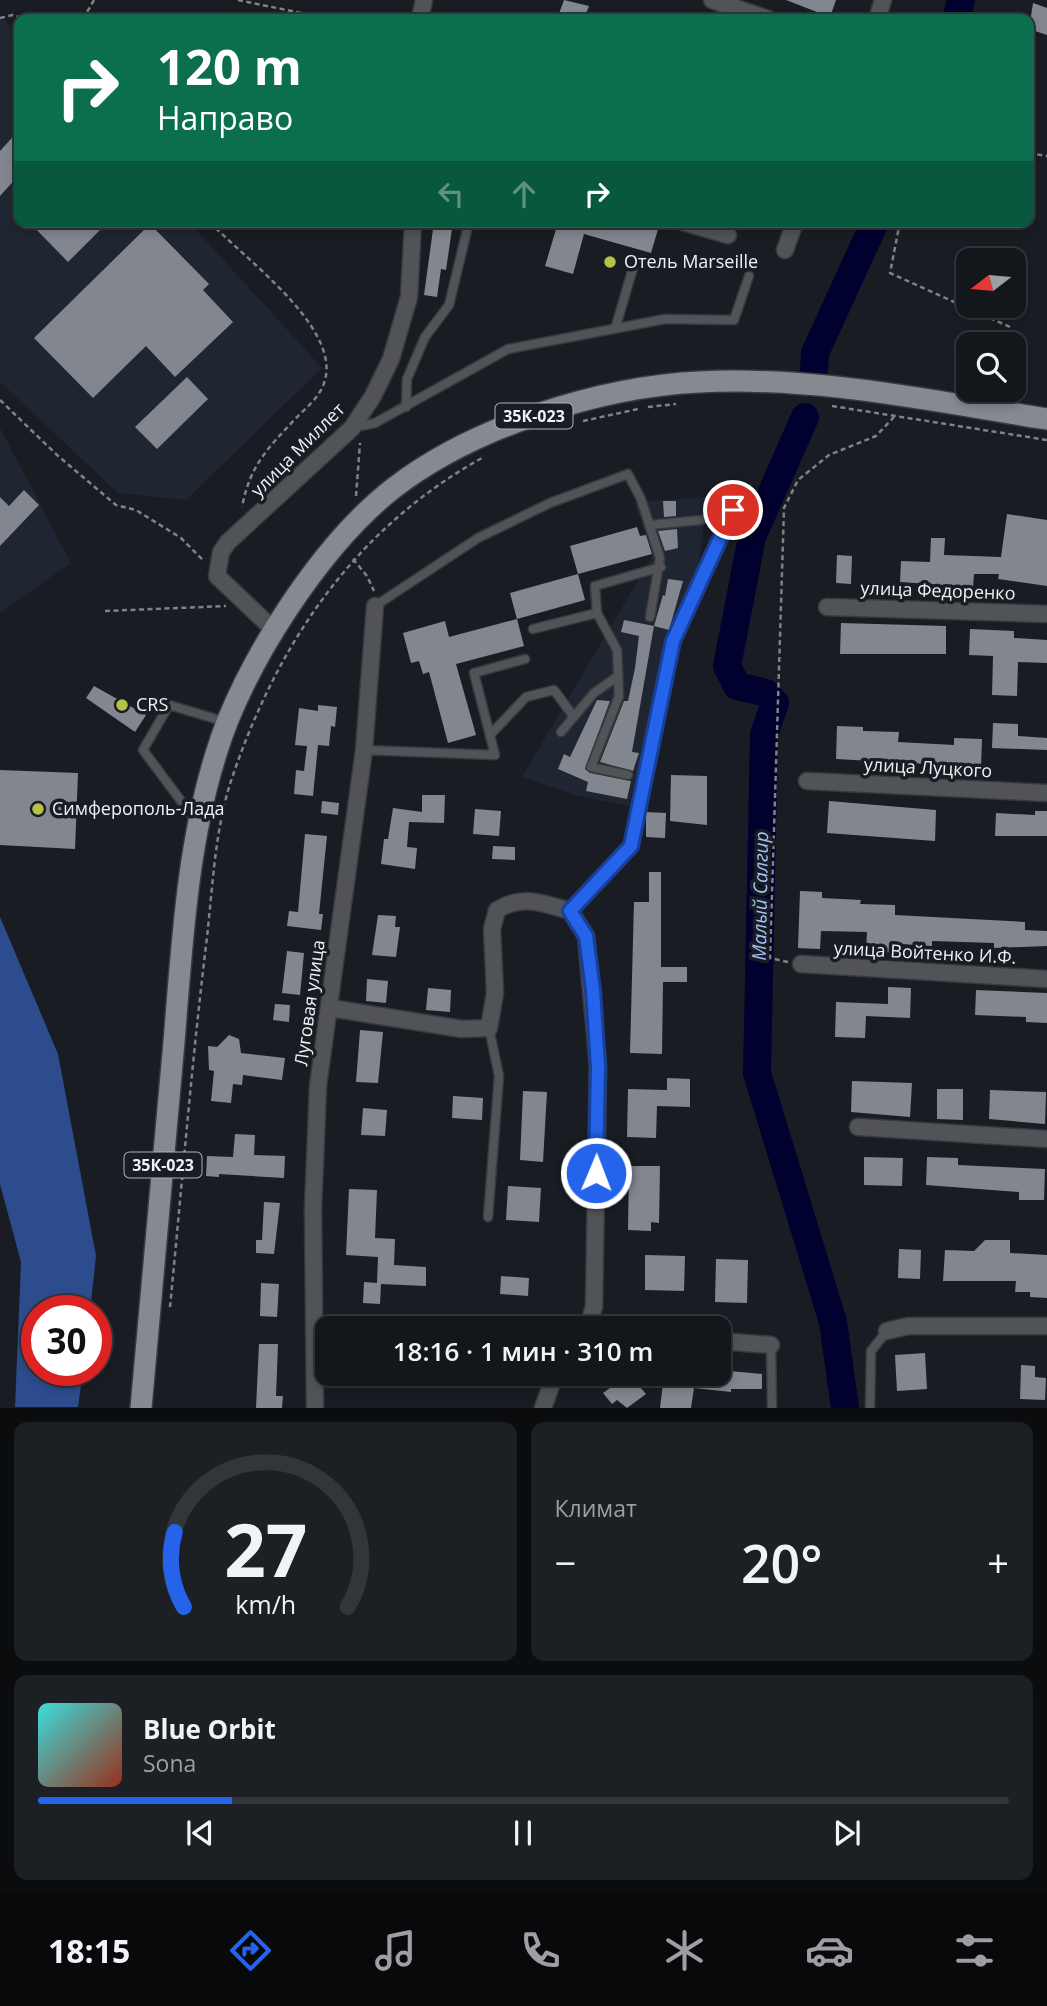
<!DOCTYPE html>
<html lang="ru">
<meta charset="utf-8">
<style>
body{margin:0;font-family:"Open Sans",sans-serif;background:#1c1f23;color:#f1f3f6;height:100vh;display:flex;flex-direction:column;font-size:26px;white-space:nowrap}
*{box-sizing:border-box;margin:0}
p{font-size:23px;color:#9d9fa2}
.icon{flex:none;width:38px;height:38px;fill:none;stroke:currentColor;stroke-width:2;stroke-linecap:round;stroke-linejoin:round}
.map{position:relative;height:1408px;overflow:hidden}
.sheet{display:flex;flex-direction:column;gap:14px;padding:14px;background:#0a0c0e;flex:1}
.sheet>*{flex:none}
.guide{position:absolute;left:14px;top:14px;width:1020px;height:214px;border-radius:14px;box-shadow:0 4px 10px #0003,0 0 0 2px #323539;background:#0b6e4f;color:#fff;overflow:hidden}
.needle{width:46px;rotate:254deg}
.buttons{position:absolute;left:956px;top:248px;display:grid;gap:14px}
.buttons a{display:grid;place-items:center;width:70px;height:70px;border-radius:14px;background:#13161a;box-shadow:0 4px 10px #0003,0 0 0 2px #323539;font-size:35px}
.speed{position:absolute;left:21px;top:1295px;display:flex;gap:14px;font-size:35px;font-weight:700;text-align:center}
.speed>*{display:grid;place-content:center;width:91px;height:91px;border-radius:50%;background:#13161a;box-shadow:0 4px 10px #0003,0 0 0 2px #323539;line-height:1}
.speed .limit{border:10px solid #d22;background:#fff;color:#111}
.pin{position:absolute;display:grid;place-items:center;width:60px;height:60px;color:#fff;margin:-30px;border:4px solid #fff;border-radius:50%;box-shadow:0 2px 7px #0007}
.me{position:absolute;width:77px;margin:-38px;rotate:1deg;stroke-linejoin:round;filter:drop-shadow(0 0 5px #0008)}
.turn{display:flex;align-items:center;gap:24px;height:147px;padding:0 28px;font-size:32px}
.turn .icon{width:91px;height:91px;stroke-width:2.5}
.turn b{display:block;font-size:49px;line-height:60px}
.lanes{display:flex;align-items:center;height:66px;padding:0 28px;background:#0003;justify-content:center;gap:35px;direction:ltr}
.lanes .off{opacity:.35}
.big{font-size:52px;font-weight:600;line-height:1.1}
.sheet .tile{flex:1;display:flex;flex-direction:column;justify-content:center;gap:10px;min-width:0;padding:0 24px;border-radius:14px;background:#1c1f23}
.sheet .dial{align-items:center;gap:0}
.dial svg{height:182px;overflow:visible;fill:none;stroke:#323539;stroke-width:7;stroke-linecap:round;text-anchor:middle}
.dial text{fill:#f1f3f6;stroke:none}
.song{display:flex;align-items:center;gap:21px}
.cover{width:84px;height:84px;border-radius:10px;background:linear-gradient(135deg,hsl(180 70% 55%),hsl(10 70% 35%))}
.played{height:7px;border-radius:4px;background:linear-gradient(90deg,#2563eb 20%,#323539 20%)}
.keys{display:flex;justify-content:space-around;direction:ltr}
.heat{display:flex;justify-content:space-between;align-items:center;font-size:38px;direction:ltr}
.sheet .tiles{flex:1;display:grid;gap:14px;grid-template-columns:1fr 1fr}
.tile:last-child{grid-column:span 2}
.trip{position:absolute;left:315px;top:1316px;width:416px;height:70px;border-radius:14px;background:#13161a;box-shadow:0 4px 10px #0003,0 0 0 2px #323539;font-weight:600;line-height:70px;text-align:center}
.tabs{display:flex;height:112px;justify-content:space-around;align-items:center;background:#08090a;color:#9d9fa2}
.tabs .icon{width:49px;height:49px}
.tabs .selected{color:#2563eb}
.tabs b{font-size:32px;color:#f1f3f6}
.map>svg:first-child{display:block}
.built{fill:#1f2631}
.forest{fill:#2d4c8e}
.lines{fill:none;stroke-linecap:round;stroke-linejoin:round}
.river{stroke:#00012e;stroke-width:28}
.building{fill:#82878f}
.lane-casing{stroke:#373b40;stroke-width:11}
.street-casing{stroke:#373b40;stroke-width:19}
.primary-casing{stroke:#373b40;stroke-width:24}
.path{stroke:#7f8287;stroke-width:2.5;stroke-dasharray:5 3.5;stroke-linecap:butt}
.lane{stroke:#515356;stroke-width:8}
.street{stroke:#515356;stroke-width:16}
.primary{stroke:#858990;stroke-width:21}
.route-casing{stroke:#184099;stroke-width:18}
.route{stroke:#2563eb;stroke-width:12}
.poi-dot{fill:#b8c147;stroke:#191d23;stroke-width:2.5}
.labels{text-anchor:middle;stroke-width:7;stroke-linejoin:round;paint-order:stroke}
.shield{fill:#191d23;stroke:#aeb1b6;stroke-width:2}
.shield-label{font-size:16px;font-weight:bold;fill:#eef1f5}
.poi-label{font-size:18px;fill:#eef1f5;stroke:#191d23;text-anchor:start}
.street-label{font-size:18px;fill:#eef1f5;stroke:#191d23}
.water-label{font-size:19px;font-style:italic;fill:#a5c2fc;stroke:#191d23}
</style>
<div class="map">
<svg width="1047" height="1408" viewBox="0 0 1047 1408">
<rect width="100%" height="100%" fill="#191d23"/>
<g class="built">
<polygon points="0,15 19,36 19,222 189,222 322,368 186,500 118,493 0,382"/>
<polygon points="0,428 71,563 0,613"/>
<polygon points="708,497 696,579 666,643 629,806 578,796 522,777 653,555 634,502"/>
</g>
<polygon class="forest" points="0,917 58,1054 96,1256 90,1311 37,1311 37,1370 83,1370 78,1407 15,1407 21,1262 0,1184"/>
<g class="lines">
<g class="river">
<polyline points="956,19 961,0"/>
<polyline points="814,369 815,353 875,222"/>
<polyline points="805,417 752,537 727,666 737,686 766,693 775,703 764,734 757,1073 833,1322 845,1408"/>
</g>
</g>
<g class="building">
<polygon points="564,0 589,6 584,19 557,19"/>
<polygon points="786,0 836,0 830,17"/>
<polygon points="1033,3 1047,8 1047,35 1029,29"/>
<polygon points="19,130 19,175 0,196 0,151"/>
<polygon points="29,222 108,222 68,262"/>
<polygon points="434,222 453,222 446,270 441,269 437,297 424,295"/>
<polygon points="555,222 646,222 659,226 651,253 584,234 573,274 545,266 557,226"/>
<polygon points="150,224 209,284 203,290 233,322 175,377 146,346 93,398 34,338"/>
<polygon points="187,377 208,399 157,449 135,427"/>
<polygon points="24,490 39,505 0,546 0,497 9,506"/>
<polygon points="663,501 676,501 676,516 664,517"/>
<polygon points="1007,514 1047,520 1047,586 998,579 999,574 974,574 973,587 900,582 901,561 930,562 931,538 945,538 944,555 1001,557"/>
<polygon points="637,527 640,536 646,535 652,554 578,574 570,546"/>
<polygon points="677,529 678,548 665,551 658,531"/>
<polygon points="837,555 852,556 851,584 836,583"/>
<polygon points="578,574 585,600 517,619 510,593"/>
<polygon points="668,579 683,581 669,630 654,626 663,595 665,596"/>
<polygon points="517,619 524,646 456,664 476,735 448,743 429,672 423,674 419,661 411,663 403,633 445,621 449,637"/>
<polygon points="624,620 654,626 632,752 639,753 633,771 600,762 624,701 628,701 635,668 639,636 621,632"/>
<polygon points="841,623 946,626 946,654 840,654"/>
<polygon points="970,629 1014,631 1014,638 1047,640 1047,663 1018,662 1017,696 992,695 993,656 969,655"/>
<polygon points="94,686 146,715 135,732 86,698"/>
<polygon points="597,700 610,701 585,769 590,773 631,781 627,799 586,791 588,782 558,769 564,754 570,757"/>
<polygon points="318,705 337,707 335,727 331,726 329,746 318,745 313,796 294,794 296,770 304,771 307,746 295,745 299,708 318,711"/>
<polygon points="993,723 1018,724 1018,736 1047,738 1047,750 992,748"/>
<polygon points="837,726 863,727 863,731 899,732 898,742 954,745 954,738 982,739 981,767 836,759"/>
<polygon points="0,770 78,773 75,849 0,845"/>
<polygon points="671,775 707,776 707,825 670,821"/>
<polygon points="422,795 445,795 444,823 409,822 407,847 417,848 415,869 381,864 384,839 388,839 393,808 422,812"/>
<polygon points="322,801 339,803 338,815 321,813"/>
<polygon points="829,801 936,810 935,841 827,833"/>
<polygon points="475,809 501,811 499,836 473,834"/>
<polygon points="1035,811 1047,811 1047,836 995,836 996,813 1035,815"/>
<polygon points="646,812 666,813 665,838 646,837"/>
<polygon points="305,834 327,836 319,914 323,914 321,930 287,926 289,911 298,912"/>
<polygon points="493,846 515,847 515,860 492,859"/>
<polygon points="649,872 661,872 661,967 687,967 687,982 663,982 662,1054 630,1053 634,902 649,902"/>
<polygon points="800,891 822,892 822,898 861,900 860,904 895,905 895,915 1025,922 1025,930 1047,931 1047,946 994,948 994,943 932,941 932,946 901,944 900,953 866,951 867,932 821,931 820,949 798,948"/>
<polygon points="378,915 396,916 395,927 400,927 396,957 372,955"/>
<polygon points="287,951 304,953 300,995 282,993"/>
<polygon points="367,979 388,981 386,1003 366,1001"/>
<polygon points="888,987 911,988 910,1018 866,1016 865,1038 835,1037 836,1002 888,1004"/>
<polygon points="428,988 451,990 450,1012 426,1010"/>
<polygon points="976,990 1047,993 1047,1023 1026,1022 1026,1017 975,1015"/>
<polygon points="275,1004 290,1005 289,1022 273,1020"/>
<polygon points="360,1030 383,1032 378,1083 356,1082"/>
<polygon points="229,1035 239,1039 241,1053 285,1058 282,1080 243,1075 242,1085 233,1084 231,1103 211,1101 214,1071 209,1070 208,1046 217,1047"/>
<polygon points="667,1078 690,1079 690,1107 657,1106 656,1138 627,1137 628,1089 667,1090"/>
<polygon points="852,1081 912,1083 910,1117 851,1112"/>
<polygon points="937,1089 963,1089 963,1120 937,1119"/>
<polygon points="990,1090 1046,1092 1045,1124 989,1119"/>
<polygon points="523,1091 547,1092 543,1162 520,1160"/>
<polygon points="453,1096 483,1098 482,1120 452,1118"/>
<polygon points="363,1108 387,1110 385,1136 361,1135"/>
<polygon points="235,1134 255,1135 254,1155 285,1156 284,1178 219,1174 219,1177 206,1176 207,1156 233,1157"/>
<polygon points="864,1157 903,1158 902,1186 864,1185"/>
<polygon points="927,1157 958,1158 958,1165 1045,1169 1044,1200 1019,1200 1019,1192 926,1185"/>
<polygon points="629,1166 660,1166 659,1223 651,1222 651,1231 628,1230"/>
<polygon points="508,1186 541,1188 539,1222 506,1220"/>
<polygon points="349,1189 377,1190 375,1238 395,1239 394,1265 426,1267 426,1286 381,1284 380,1304 363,1303 364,1282 377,1283 378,1257 346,1255"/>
<polygon points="264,1202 280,1203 274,1254 256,1253 256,1240 262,1240"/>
<polygon points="985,1240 1010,1240 1010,1253 1047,1255 1047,1298 1030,1297 1030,1292 1015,1292 1016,1281 943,1281 945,1250 974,1251"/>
<polygon points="899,1249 921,1250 920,1279 898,1278"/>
<polygon points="645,1255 685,1256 684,1291 645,1290"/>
<polygon points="716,1259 748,1260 747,1303 715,1302"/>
<polygon points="501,1276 529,1278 528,1296 500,1294"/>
<polygon points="261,1283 279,1284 277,1317 260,1316"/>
<polygon points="259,1344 278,1344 276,1396 283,1396 282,1408 256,1408"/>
<polygon points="925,1353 927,1389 897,1391 895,1355"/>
<polygon points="1021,1365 1035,1366 1035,1377 1046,1378 1045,1400 1020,1399"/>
<polygon points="719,1370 762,1374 762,1389 731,1389 731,1392 694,1388 691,1408 660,1408 664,1374 709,1379 709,1374 719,1374"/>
<polygon points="629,1374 646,1394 627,1408 617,1400 612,1404 603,1393"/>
</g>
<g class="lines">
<g class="lane-casing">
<g id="lane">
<polyline points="616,326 633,268"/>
<polyline points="406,407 407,379 425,337 449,305 469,222"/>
<polyline points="355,427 375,423 508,349 665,319 734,320 749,276"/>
<polyline points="650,525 701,520 733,510"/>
<polyline points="375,606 478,538 550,503 628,474 641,499 660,558 650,617"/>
<polyline points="533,629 597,613"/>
<polyline points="561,732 594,693 618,676"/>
<polyline points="490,735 526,697 554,690 574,717"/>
<polyline points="364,750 495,755 474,673 525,659"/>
<polyline points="628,775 591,767 619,696 617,650 597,613 595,586 661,567"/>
<polyline points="196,821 143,750 169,705 226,722"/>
<polyline points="570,911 631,846 673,641 733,510"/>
<polyline points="488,1217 499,1076 489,1028"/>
<polyline points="771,1345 772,1408"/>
<polyline points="870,1408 871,1351 887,1331"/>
</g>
</g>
<g class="street-casing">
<g id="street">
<polyline points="712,0 768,19"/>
<polyline points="420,19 424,0"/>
<polyline points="877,19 883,0"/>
<polyline points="683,222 728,235"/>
<polyline points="785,250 795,222"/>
<polyline points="827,607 1047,614"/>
<polyline points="274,630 217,576 221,552 228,542 352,428 373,396 391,359 409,297 413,222"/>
<polyline points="807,781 1047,793"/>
<polyline points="801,964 1047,979"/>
<path d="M330,1008L462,1029L489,1028L495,993L492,929L497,910C523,894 542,903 570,911L586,936L598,1066L594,1307L587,1328"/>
<polyline points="858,1127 1047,1139"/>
<polyline points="887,1331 908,1326 1047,1326"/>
<polyline points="719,1341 771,1345"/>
<polyline points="315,1408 313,1208 318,1086 364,750 375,606"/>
<polyline points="543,1408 555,1374"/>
</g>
</g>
<g class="primary-casing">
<path id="primary" d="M141,1408C152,1286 163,1164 174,1042C182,946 187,846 216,754C242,666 322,543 395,487C475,426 600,387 699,382C816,376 932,401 1047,419"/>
</g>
<g class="path">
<polyline points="238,0 330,19"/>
<polyline points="0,18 13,15 24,19"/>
<polyline points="83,19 94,0"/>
<polyline points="1029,153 1047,156"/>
<path d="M210,222C242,257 340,326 325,380C321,396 307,407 296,418C268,448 250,465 242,507"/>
<polyline points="900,222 890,273 1010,327"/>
<polyline points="0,400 57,455 116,505 136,510 181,538 204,561"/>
<polyline points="832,406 1047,440"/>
<polyline points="648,407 676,404"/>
<polyline points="583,421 638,409"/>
<polyline points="356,496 360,443"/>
<polyline points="353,559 367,576 374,591"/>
<polyline points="105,611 226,606"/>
<polyline points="788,962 770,958 784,508 798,480 829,455 876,436 894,417"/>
<path d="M170,1307C182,1184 192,1060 207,937C213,884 215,826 233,775C279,641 356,528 482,458"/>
</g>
<use href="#lane" class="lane"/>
<use href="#street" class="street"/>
<use href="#primary" class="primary"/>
</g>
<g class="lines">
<g class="route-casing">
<polyline id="route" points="596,1173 598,1066 593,990 586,936 570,911 631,846 673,641 733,510"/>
</g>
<use href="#route" class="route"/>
</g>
<g class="poi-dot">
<circle cx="610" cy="262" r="7"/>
<circle cx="122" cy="705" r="7"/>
<circle cx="38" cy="809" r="7"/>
</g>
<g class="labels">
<g class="shield">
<rect x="495.5" y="403.5" width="77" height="25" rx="5"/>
<rect x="124.5" y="1152.5" width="77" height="25" rx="5"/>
</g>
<g class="shield-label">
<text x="534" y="422">35К-023</text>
<text x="163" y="1171">35К-023</text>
</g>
<g class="poi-label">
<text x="624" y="268">Отель Marseille</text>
<text x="136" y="711">CRS</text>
<text x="52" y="815">Симферополь-Лада</text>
</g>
<g class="street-label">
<text transform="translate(298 450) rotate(-45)" y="6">улица Миллет</text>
<text transform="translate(938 591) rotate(2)" y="6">улица Федоренко</text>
<text transform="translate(928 768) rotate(3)" y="6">улица Луцкого</text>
<text transform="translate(925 953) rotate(3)" y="6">улица Войтенко И.Ф.</text>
<text transform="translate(310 1003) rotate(-82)" y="6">Луговая улица</text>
</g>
<g class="water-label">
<text transform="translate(760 896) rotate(-89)" y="7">Малый Салгир</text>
</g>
</g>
</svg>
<div class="buttons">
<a><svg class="needle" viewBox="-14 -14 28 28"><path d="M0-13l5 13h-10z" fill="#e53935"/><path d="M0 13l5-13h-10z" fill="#9d9fa2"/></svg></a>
<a><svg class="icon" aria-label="search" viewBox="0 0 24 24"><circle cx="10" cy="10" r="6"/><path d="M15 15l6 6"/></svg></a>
</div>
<div class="speed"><div class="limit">30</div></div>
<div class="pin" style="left:733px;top:510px;background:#d93025"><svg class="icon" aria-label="arrive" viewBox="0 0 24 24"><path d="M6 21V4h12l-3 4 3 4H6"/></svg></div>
<svg class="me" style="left:596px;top:1173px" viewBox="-20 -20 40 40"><circle r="17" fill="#2563eb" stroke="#fff" stroke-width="3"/><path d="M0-11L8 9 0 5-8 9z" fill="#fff"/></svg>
<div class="trip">18:16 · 1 мин · 310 m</div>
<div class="guide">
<div class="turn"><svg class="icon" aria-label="right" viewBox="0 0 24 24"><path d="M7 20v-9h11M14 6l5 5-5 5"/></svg><div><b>120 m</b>Направо</div></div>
<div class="lanes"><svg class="icon off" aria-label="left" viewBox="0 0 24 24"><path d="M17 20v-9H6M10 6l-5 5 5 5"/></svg><svg class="icon off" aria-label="ahead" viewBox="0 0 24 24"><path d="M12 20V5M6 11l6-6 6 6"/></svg><svg class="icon" aria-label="right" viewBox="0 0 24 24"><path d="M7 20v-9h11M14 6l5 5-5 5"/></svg></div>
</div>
</div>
<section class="sheet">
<div class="tiles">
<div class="tile dial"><svg viewBox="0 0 100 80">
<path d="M14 69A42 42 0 1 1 86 69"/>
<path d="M14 69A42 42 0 0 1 10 36" stroke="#2563eb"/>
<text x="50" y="56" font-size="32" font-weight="700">27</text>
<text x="50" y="72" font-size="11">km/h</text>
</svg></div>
<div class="tile"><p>Климат</p>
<div class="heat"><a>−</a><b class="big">20°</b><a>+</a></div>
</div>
<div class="tile">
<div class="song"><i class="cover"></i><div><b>Blue Orbit</b><p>Sona</p></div></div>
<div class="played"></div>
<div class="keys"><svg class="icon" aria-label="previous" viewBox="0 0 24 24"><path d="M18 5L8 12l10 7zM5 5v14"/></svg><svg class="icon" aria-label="pause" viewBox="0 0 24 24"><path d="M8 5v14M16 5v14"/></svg><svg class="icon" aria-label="next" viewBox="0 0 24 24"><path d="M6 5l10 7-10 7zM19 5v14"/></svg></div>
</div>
</div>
</section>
<nav class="tabs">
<b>18:15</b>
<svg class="icon selected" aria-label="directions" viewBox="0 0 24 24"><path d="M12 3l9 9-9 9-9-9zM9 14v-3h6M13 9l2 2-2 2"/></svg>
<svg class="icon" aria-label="music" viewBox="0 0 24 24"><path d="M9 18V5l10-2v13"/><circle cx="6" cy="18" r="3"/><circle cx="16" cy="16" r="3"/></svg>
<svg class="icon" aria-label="phone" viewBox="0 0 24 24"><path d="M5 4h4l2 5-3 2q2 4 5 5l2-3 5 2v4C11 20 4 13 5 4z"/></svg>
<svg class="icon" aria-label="climate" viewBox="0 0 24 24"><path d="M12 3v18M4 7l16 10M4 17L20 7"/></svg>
<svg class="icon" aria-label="car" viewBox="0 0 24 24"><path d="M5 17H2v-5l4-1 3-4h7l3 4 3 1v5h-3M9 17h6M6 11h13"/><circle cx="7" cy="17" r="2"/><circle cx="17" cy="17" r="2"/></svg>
<svg class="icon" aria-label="filters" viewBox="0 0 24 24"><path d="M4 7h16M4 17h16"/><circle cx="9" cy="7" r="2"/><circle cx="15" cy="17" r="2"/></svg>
</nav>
